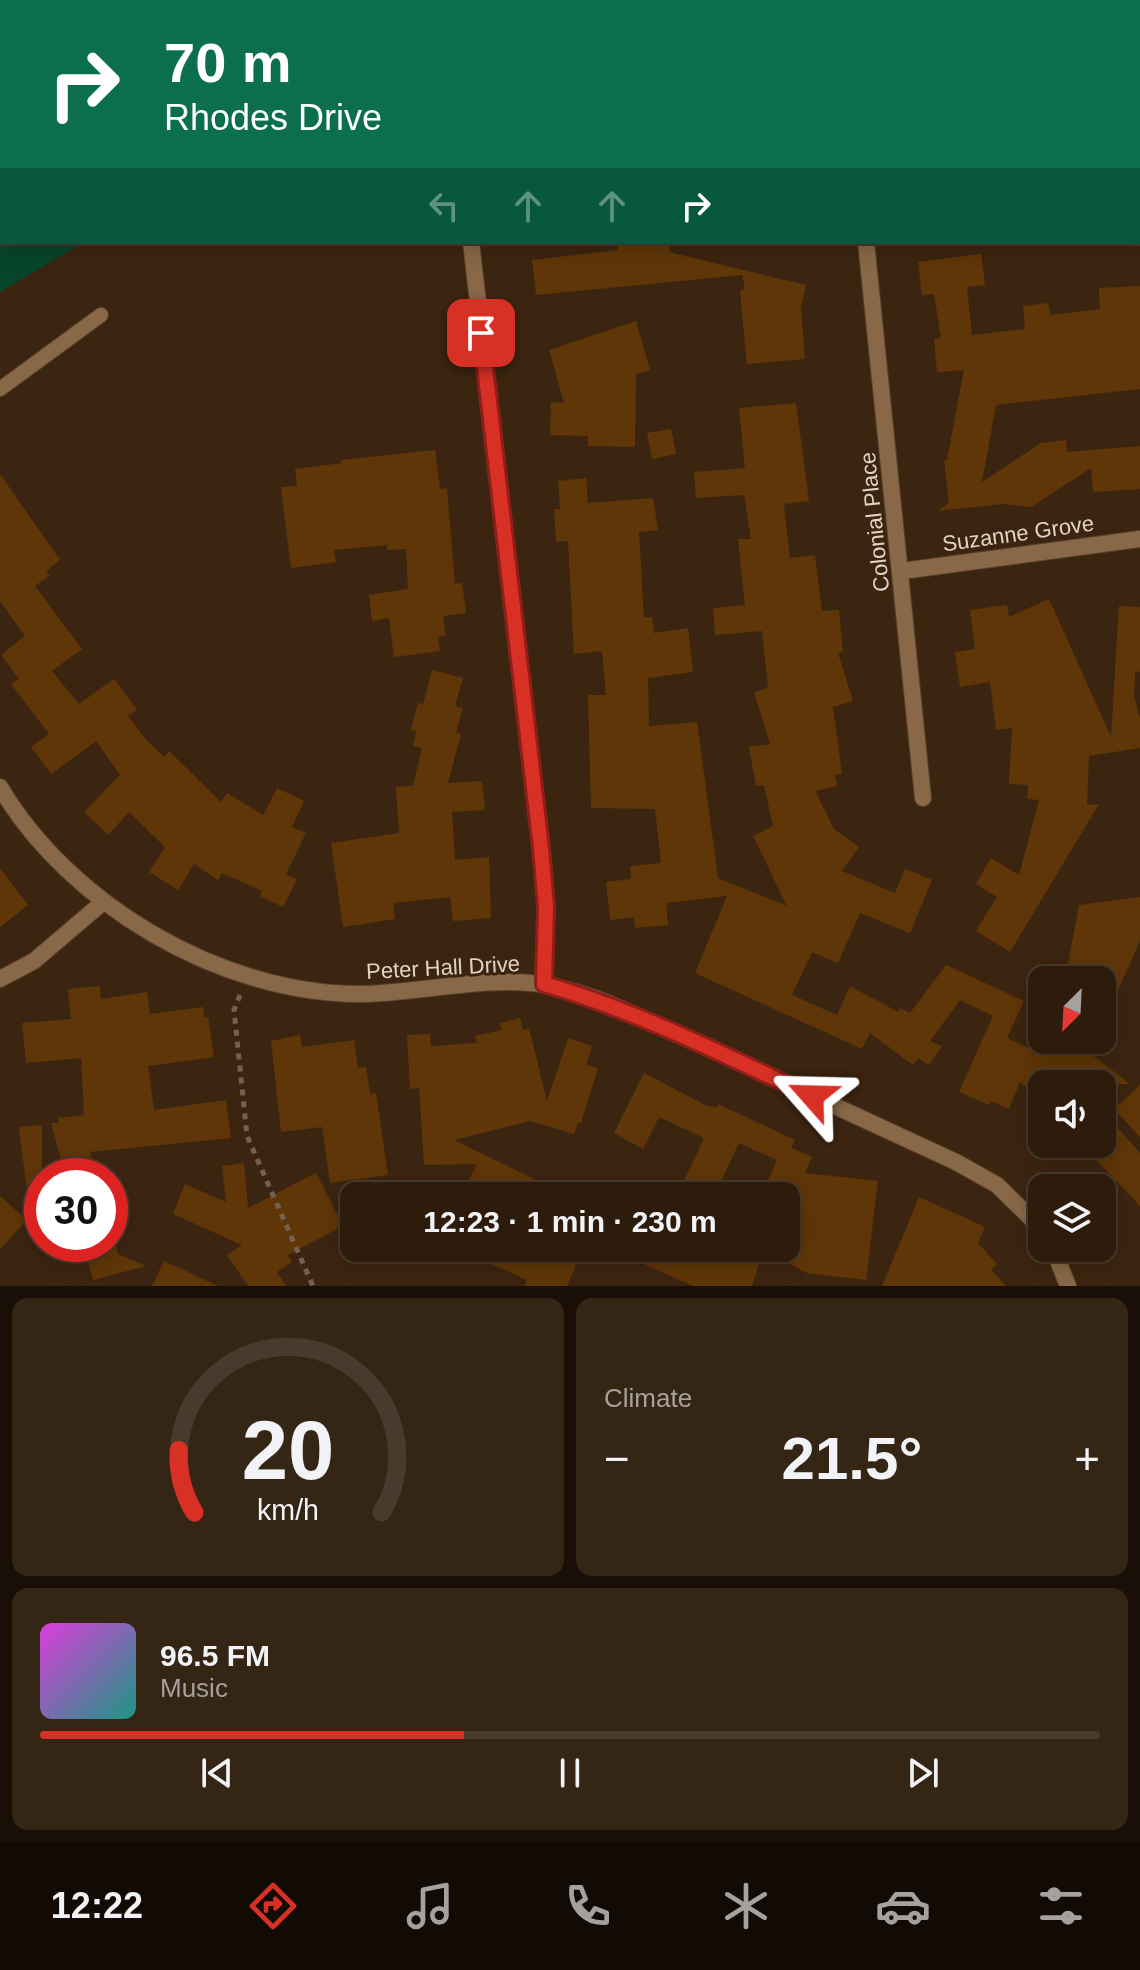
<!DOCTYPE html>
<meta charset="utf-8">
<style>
body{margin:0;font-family:Arial,sans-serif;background:#352515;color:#f1f3f6;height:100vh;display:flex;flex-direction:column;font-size:30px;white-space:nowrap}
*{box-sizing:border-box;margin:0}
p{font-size:26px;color:#a7a19d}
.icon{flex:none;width:44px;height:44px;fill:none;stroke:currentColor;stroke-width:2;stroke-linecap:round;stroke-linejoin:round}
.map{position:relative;height:1286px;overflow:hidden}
.sheet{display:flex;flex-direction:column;gap:12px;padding:12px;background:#190f07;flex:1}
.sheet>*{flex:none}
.guide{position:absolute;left:0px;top:0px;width:1140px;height:244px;box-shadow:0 4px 20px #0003,0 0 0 2px #483a2d;background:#0b6e4f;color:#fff;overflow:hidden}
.needle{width:52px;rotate:204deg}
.fabs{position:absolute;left:1028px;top:966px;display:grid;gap:16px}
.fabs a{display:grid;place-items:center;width:88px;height:88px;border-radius:16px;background:#2d1c0c;box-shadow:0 4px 20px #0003,0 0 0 2px #483a2d;font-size:40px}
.speed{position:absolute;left:24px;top:1158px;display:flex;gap:16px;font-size:40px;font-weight:700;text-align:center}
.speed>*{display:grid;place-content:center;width:104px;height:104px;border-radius:50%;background:#2d1c0c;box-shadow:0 4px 20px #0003,0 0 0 2px #483a2d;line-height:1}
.speed .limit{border:12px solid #d22;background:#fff;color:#111}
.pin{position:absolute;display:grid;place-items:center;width:68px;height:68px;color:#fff;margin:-34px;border-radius:16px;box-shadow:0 4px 12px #0006}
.me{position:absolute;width:88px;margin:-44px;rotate:295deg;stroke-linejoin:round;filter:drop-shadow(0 0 6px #0008)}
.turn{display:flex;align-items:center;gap:28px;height:168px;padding:0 32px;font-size:36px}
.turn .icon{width:104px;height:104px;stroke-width:2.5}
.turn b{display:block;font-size:56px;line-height:68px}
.lanes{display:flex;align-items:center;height:76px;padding:0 32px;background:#0003;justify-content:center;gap:40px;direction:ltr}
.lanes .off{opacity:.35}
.big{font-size:60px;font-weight:800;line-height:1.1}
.sheet .card{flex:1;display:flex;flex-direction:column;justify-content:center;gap:12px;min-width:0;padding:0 28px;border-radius:16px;background:#352515}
.sheet .dial{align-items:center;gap:0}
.dial svg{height:208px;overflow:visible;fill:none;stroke:#483a2d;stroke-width:7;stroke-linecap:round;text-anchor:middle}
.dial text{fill:#f1f3f6;stroke:none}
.song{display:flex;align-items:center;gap:24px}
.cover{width:96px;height:96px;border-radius:12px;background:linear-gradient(135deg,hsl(300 70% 55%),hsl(170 70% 35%))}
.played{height:8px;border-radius:4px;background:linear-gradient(90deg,#d93025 40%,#483a2d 40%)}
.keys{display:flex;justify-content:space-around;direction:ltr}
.heat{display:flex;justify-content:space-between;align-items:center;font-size:44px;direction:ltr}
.sheet .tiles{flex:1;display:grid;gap:12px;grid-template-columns:1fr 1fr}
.card:last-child{grid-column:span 2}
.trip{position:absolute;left:340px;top:1182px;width:460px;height:80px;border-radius:16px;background:#2d1c0c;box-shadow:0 4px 20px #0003,0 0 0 2px #483a2d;font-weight:800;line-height:80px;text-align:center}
.tab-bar{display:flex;height:128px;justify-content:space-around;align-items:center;background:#120b05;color:#a7a19d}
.tab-bar .icon{width:56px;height:56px}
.tab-bar .current{color:#d93025}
.tab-bar b{font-size:36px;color:#f1f3f6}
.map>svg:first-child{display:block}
.green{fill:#07452a}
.building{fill:#5f3607}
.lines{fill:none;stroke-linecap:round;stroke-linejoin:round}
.lane-casing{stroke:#56412d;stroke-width:16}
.street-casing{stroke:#56412d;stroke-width:18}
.path{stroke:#75614f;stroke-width:5;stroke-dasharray:6 6;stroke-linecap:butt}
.lane{stroke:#886846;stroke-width:14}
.street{stroke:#886846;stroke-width:16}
.route-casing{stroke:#8d1f18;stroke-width:20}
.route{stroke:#d93025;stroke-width:14}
.labels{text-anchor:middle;stroke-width:6;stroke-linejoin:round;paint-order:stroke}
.street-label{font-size:22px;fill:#e1d2c5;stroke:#3c2510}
</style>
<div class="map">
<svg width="1140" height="1286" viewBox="0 0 1140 1286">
<rect width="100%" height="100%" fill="#3c2510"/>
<polygon class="green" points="0,0 422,0 425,2 2,2 2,242 84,242 0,292"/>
<g class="building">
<polygon points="617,242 670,242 669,252 806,285 801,308 805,359 747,364 740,291 745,289 742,275 536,295 532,260 618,250"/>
<polygon points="981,254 985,285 967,287 972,335 1025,329 1023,306 1048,303 1050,315 1100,309 1099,288 1140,286 1140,389 996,405 982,482 1041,443 1066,440 1067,452 1140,446 1140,489 1093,492 1091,468 1031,507 1002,504 937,511 949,503 944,460 947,460 964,370 937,372 934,339 941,338 934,294 922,295 918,262"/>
<polygon points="636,321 650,370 636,374 635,447 588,446 588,436 550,435 551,402 564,403 549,350"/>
<polygon points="796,403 809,501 784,504 790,558 815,555 822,611 839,610 843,652 838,653 853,701 833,707 842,774 835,775 837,786 815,791 834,829 859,847 842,871 895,893 905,869 932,880 910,933 860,913 838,963 812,952 792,995 837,1015 850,986 898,1012 900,1008 910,1013 946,965 1024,1001 1007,1038 1044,1055 1051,1040 1096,1040 1090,1053 1130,1084 1042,1084 1042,1098 1020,1082 1009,1109 991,1101 989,1105 959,1092 993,1016 960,1000 930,1041 942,1046 929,1065 918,1058 913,1065 870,1033 862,1049 695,973 727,896 666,903 668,925 635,928 634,917 610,920 606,882 631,879 630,866 661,863 655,809 591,808 588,695 606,695 602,651 574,654 568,541 556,542 554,509 560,509 558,481 586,478 588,503 653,498 658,530 639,532 644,617 652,617 654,633 688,628 693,672 648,678 649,726 697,722 718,878 787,906 753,836 773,826 764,785 756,786 749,747 770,744 754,692 768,688 762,631 715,635 713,608 745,605 738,539 751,539 744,495 696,498 694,472 745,468 739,408"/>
<polygon points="671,429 676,454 652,459 647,433"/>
<polygon points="435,450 440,489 447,488 455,584 462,583 466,613 443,616 446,636 438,637 440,651 394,657 389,618 372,621 369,595 408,589 406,549 387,550 387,545 334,550 336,562 291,568 281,487 297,486 295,469 342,463 341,460"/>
<polygon points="0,474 60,560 46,571 50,575 35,586 82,649 52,671 79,704 114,679 137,710 128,716 146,740 164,757 169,751 221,802 227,793 263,815 277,788 304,801 292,827 306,833 286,874 297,879 283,907 260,896 262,891 222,873 218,880 194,864 178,890 149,872 165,847 129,812 108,835 84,812 120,775 96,741 51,774 31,747 49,734 11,684 19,679 1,655 25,636 0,601"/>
<polygon points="1049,599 1111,737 1119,606 1140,607 1140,672 1135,671 1134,695 1140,719 1140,748 1089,756 1087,805 1099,804 1010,952 976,931 997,897 976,884 991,858 1019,875 1039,800 1027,799 1028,785 1009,784 1012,728 996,730 990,682 960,687 955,652 975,649 970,610 1007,605 1009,617"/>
<polygon points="432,670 463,678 455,706 463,708 456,732 461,734 448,783 482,781 485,810 452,812 455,860 489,857 491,918 453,921 450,897 393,903 395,919 343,927 331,843 399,833 396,787 413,786 422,748 413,746 416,731 411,730 418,703 423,704"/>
<polygon points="0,868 28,905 0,927"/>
<polygon points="1140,897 1140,941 1102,1026 1102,980 1065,980 1079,905"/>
<polygon points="100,986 101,999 147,992 150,1014 203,1007 204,1018 208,1017 214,1057 148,1066 154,1110 226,1100 231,1138 90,1152 93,1162 63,1166 51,1123 59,1123 58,1118 84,1115 81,1058 26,1063 22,1023 71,1019 68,989"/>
<polygon points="520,1018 523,1030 529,1028 547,1101 568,1038 592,1046 586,1065 598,1068 581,1123 578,1123 574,1134 530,1121 454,1140 569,1196 461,1196 477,1164 424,1165 419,1088 410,1089 407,1035 430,1034 431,1046 477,1043 475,1036 502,1030 500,1023"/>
<polygon points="300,1035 302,1047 354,1040 358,1068 366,1067 370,1094 376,1093 388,1175 330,1183 322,1127 281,1132 271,1041"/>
<polygon points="644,1073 707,1106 717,1108 718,1104 795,1140 791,1148 812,1157 805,1173 878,1181 866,1280 807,1273 786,1262 786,1196 761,1196 777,1160 739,1143 714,1196 677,1196 704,1138 659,1117 643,1149 614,1133"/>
<polygon points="1140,1085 1140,1137 1114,1109"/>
<polygon points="42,1125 42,1198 28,1199 19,1127"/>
<polygon points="1115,1125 1140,1153 1140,1206 1088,1151 1095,1144 1102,1144 1102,1138"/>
<polygon points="244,1163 248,1208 316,1173 343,1226 288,1255 292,1262 277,1272 286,1286 248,1286 227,1255 242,1245 173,1214 185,1184 226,1202 222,1166"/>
<polygon points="0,1196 27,1220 0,1249"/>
<polygon points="919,1197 985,1227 978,1243 997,1264 991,1270 1006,1286 882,1286"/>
<polygon points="84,1244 115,1244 118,1254 146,1266 93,1280"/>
<polygon points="456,1248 537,1248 576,1265 567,1286 525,1286 527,1280"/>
<polygon points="608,1248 764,1248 752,1286 693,1286"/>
<polygon points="164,1261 218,1286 152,1286"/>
</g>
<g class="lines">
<g class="lane-casing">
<polyline id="lane" points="0,389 101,315"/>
</g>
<g class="street-casing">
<g id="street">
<polyline points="858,2 873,0"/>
<polyline points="471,242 541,848 546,907 544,984"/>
<polyline points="866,242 923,798"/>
<polyline points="902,571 1140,539"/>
<path d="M0,787C70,905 220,993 358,994C416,994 488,975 545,985C597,993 649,1022 697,1043C784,1082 869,1122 956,1162L997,1185L1042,1229"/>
<polyline points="0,979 34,961 102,903"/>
<polyline points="1053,1248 1068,1286"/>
</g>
</g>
<g class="path">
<polyline points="366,0 371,2"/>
<polyline points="243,2 247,0"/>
<polyline points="0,110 2,109"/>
<polyline points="240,995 234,1010 247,1136 313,1286"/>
</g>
<use href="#lane" class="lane"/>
<use href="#street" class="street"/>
</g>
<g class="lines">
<g class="route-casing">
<path id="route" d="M481,333L541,848L546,907L544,984C637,1011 724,1055 812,1096"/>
</g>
<use href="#route" class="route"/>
</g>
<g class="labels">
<g class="street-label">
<text transform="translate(874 522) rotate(-96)" y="8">Colonial Place</text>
<text transform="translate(1018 533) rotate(-8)" y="8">Suzanne Grove</text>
<text transform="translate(443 967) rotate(-3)" y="8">Peter Hall Drive</text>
</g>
</g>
</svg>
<div class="fabs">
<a><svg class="needle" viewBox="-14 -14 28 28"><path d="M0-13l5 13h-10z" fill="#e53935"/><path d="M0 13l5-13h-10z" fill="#a7a19d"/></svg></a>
<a><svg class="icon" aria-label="sound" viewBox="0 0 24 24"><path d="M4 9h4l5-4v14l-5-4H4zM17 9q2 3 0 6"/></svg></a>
<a><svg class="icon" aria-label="layers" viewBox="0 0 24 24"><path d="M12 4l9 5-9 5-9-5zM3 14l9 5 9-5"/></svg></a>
</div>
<div class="speed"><div class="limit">30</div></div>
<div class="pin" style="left:481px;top:333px;background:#d93025"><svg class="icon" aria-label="arrive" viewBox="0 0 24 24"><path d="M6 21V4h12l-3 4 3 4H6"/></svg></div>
<svg class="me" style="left:812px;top:1096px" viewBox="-20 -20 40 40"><path d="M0-17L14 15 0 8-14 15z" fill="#d93025" stroke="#fff" stroke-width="4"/></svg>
<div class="trip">12:23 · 1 min · 230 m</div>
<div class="guide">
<div class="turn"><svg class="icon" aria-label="right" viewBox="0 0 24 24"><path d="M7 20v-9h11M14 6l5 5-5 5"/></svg><div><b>70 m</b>Rhodes Drive</div></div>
<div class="lanes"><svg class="icon off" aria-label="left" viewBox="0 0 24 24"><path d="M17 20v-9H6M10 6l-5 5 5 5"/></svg><svg class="icon off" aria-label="ahead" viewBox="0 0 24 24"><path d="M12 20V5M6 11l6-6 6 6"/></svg><svg class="icon off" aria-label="ahead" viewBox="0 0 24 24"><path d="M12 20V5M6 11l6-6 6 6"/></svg><svg class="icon" aria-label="right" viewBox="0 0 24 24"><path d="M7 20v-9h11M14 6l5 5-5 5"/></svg></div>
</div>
</div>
<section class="sheet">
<div class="tiles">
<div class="card dial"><svg viewBox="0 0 100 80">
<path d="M14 69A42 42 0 1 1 86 69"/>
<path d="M14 69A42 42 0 0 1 8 45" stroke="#d93025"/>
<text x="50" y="56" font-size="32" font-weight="700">20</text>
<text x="50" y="72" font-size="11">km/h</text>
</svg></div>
<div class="card"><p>Climate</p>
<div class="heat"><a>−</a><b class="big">21.5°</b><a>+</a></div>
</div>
<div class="card">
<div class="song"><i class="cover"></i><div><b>96.5 FM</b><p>Music</p></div></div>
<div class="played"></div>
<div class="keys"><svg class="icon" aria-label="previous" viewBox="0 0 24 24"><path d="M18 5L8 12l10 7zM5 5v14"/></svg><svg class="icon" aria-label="pause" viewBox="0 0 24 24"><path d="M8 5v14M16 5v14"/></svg><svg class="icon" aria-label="next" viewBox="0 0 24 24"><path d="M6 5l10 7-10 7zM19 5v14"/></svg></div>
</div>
</div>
</section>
<nav class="tab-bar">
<b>12:22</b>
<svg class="icon current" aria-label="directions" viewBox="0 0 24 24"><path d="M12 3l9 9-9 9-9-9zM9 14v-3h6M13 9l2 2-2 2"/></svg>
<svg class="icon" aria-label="music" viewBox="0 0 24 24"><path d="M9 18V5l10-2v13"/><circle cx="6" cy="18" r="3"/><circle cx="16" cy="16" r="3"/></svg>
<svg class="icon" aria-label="phone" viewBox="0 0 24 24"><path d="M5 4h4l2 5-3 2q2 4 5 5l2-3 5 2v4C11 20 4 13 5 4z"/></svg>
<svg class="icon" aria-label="climate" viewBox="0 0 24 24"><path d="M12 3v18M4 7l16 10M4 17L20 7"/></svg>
<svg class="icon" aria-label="car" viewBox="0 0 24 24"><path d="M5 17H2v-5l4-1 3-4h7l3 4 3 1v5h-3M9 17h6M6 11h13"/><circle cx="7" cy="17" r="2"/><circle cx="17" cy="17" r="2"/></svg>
<svg class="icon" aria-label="filters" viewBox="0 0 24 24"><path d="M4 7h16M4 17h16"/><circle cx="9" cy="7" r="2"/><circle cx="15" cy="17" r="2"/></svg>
</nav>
